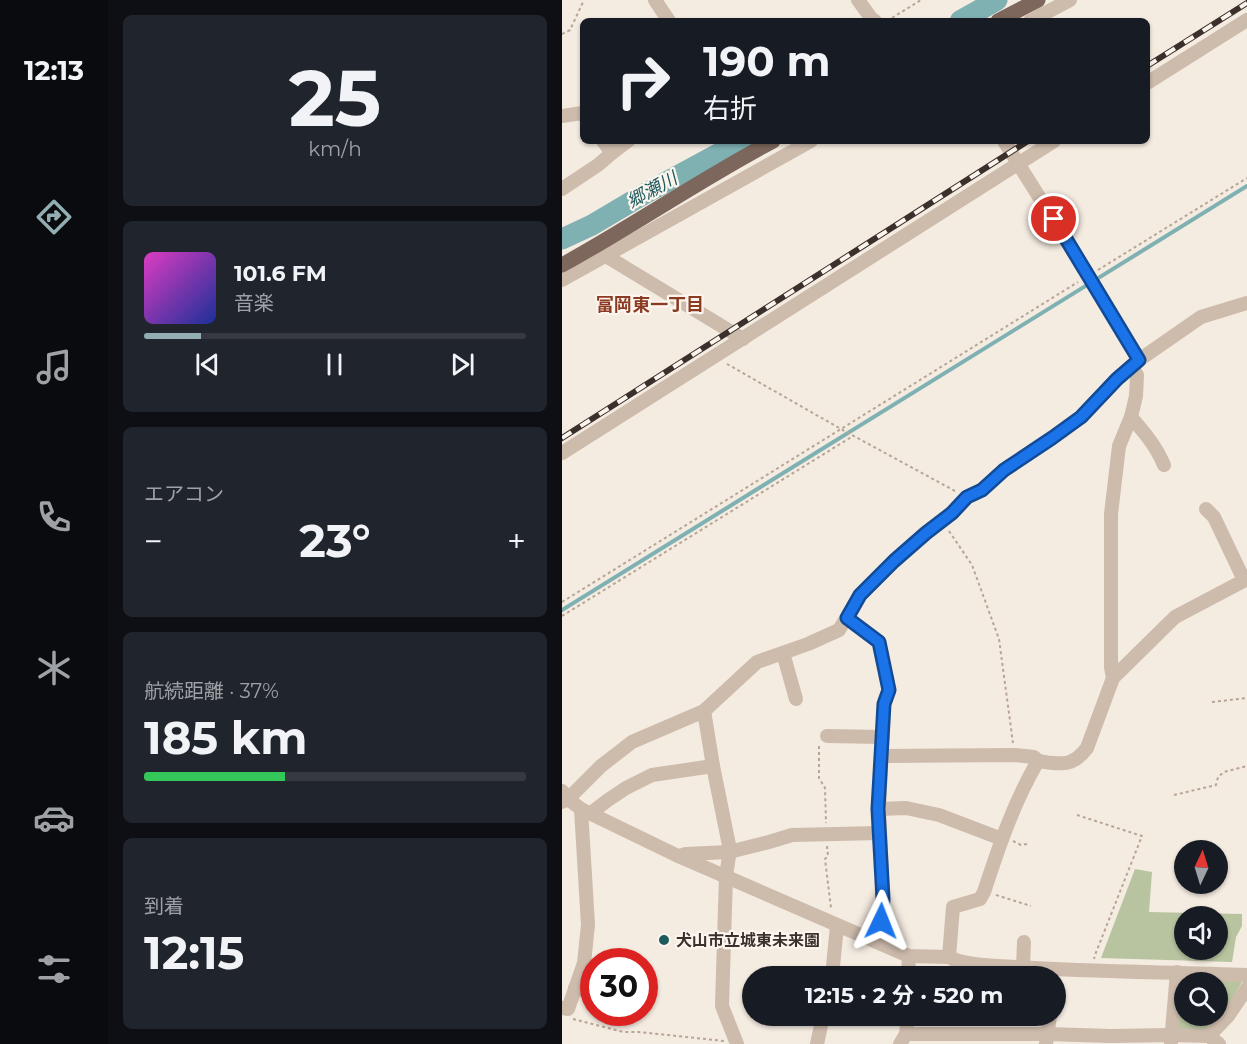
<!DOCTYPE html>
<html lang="ja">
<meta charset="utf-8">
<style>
body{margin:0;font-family:Montserrat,"Noto Sans JP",sans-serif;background:#20242c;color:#f1f3f6;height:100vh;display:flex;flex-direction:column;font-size:22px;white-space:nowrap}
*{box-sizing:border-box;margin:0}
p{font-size:20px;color:#9ea1a6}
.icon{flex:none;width:33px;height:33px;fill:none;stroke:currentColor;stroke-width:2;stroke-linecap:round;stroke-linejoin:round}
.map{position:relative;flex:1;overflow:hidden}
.panel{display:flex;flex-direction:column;gap:15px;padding:15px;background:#0d0f14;width:454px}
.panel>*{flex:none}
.top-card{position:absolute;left:18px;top:18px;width:570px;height:126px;border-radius:9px;box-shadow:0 2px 4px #0004;background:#171b24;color:#f1f3f6;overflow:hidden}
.needle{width:39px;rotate:4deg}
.fabs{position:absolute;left:612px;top:840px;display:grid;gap:12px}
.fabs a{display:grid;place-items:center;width:54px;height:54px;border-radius:50%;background:#171b24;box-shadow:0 2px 4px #0004;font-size:30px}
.speed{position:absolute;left:18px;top:948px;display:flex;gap:12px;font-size:30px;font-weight:700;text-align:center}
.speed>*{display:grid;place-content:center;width:78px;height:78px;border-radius:50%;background:#171b24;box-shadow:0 2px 4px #0004;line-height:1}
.speed .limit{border:9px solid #d22;background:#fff;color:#111}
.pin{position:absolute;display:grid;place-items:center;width:51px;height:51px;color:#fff;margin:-26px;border:3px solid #fff;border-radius:50%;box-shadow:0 2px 6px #0007}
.me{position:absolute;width:66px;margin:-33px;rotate:2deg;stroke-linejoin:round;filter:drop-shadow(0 0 4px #0008)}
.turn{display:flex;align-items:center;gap:21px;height:126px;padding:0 24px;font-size:27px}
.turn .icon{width:78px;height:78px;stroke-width:2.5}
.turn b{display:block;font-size:42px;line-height:51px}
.big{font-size:45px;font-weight:700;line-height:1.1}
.panel .tile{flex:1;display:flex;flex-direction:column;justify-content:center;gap:9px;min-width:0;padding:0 21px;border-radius:9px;background:#20242c}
.panel .dial{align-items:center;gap:0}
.dial b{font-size:78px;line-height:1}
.song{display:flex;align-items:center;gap:18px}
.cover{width:72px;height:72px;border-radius:9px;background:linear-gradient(135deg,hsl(310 70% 55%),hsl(230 70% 35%))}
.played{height:6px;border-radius:3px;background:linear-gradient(90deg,#92aeb2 15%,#363941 15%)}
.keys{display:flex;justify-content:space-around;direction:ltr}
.heat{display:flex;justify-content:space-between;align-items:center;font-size:33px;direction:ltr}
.charge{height:9px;border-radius:4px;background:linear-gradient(90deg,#34c759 37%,#363941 0)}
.trip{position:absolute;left:180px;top:966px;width:324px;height:60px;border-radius:30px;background:#171b24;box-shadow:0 2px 4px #0004;font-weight:700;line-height:60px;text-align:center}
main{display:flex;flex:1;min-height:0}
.tab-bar{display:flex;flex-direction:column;width:108px;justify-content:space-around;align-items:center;background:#090b0e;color:#9ea1a6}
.tab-bar .icon{width:42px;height:42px}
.tab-bar .selected{color:#92aeb2}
.tab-bar b{font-size:27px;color:#f1f3f6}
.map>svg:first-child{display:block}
.green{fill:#b8c4a0;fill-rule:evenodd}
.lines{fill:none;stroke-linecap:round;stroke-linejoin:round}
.stream{stroke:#7fb0b2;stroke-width:4}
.river{stroke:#7fb0b2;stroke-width:21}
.path{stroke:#b9a596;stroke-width:2;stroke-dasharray:3 3;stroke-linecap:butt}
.minor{stroke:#cdbbac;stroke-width:14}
.major{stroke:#7d675c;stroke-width:15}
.rail-casing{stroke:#3b302b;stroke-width:6}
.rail{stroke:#fbf5ee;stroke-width:4;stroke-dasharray:11;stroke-linecap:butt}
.route-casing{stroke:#114b97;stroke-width:15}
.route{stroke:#1a73e8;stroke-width:10}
.poi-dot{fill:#1f5a5e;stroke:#fbf5ee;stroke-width:2}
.labels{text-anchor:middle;stroke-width:4.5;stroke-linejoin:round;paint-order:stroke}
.poi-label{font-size:16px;font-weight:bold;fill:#3b302b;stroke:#fbf5ee;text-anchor:start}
.water-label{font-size:18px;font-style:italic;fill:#1f5a5e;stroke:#fbf5ee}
.neighbourhood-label{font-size:18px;font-weight:bold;fill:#8c3b22;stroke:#fbf5ee}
</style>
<main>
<nav class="tab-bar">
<b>12:13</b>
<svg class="icon selected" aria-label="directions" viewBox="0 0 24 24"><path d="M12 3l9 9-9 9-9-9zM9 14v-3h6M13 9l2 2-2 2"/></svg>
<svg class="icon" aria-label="music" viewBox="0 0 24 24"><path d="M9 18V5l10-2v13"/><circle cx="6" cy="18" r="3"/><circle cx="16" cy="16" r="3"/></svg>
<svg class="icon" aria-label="phone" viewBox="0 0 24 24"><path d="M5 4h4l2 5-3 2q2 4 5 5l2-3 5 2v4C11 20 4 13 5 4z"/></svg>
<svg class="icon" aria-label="climate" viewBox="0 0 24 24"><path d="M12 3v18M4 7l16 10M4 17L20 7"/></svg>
<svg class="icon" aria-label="car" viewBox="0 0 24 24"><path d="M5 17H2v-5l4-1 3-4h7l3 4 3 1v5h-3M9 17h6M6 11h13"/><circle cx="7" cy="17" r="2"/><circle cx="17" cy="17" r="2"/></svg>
<svg class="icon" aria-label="filters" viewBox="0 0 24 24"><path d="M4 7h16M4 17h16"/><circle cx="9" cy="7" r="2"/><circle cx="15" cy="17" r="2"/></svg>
</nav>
<section class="panel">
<div class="tile dial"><b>25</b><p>km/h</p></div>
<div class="tile">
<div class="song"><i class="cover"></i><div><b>101.6 FM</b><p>音楽</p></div></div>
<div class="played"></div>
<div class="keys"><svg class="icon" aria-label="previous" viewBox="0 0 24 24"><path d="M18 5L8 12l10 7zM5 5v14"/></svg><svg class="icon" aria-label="pause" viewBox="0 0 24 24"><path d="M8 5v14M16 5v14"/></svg><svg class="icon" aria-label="next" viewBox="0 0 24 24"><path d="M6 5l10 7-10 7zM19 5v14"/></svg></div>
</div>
<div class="tile"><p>エアコン</p>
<div class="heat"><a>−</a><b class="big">23°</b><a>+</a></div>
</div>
<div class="tile"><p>航続距離 · 37%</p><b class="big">185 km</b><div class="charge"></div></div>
<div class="tile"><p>到着</p><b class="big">12:15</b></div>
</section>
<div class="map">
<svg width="685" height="1044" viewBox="0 0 685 1044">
<rect width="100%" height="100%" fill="#f4ebe1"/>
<g class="green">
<path d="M573,869L590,872L587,912L680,914V926L674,937L670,962L539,958ZM622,916H656V950H622Z"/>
<path d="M620,977L681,980L663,1011L644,1030L615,1029ZM622,982H656V1016H622Z"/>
</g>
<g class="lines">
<polyline class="stream" points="0,610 685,186"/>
<g class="river">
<polyline points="398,21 435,0"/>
<polyline points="0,239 30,225 84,193 180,141"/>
</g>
<g class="path">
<polyline points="325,21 359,0"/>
<polyline points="0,34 8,30 22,0"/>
<polyline points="536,270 685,178"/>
<polyline points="165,364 279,429 393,491"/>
<polyline points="387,531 410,565 437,639 451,743"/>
<polyline points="0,602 516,282"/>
<polyline points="0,616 291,436"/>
<polyline points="650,702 685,698"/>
<polyline points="257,746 257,778 263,788 264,823"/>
<polyline points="612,795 654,785 656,777 662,772 685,766"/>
<polyline points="515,815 580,836 533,955 532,959"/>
<polyline points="451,841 459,845 465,844"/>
<polyline points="265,846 266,856 263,859 269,908"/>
<polyline points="434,895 469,906"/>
<polyline points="11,1019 61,1032 77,1032 162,1041"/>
</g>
<g class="minor">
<polyline points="93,0 107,21"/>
<polyline points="296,0 309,18 313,21"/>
<polyline points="468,21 508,0"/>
<polyline points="585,83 685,20"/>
<polyline points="0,116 20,113 21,115"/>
<polyline points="41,141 50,153 66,141"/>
<polyline points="442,141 533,286 577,360"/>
<polyline points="0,189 36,165 50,153"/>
<polyline points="39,253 181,339"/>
<polyline points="0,280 249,141"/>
<path d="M569,417C582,432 594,446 602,465"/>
<polyline points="0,453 492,141"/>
<polyline points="644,509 652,517 682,580"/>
<polyline points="285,618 317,642 327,690 322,704 317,809 321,899 318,943"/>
<polyline points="221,653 234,699"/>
<polyline points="551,678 549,667 549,514 557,446 569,417 574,396 575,375 569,367"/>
<polyline points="142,711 151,766 168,850 164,876 160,1006 175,1044"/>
<polyline points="265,736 320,737"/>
<polyline points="320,756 453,755 472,757 476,761"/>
<path d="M0,791L6,799L19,809L114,855L347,956L387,957C401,966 438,966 455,967C531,972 608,972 685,975"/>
<polyline points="0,802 6,799 39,766 70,742 142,711 195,662 246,644 277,630 298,595 332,561 364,533 390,513 405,497 419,490 442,470 490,438 519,417 555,379 577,360 639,317 685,303"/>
<polyline points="317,809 344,808 377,815 440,839"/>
<polyline points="29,813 46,800 64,788 90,775 151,766"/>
<polyline points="118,856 124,854 167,852 207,842 230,835 318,833"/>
<path d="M387,957L391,907L418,899L422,892C437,846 452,802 476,761C498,764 510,768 525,748L551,678L613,617L685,579"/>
<polyline points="461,967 462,942"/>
<polyline points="270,976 275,926"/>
<polyline points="346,976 347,956"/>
<polyline points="13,988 32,993"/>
<polyline points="0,1008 6,1009 22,963 26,925 19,809"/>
<polyline points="344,1034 485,1034 549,1036 609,1035 647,1036 657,1044"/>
<polyline points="647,1036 666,1016 685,988"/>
<polyline points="609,1042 615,972"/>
<polyline points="255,1044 261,1016"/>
<polyline points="338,1044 344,1034 346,1016"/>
<polyline points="484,1044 488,1016"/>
</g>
<g class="major">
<polyline points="436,21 476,0"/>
<path d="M0,265C71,226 139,179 211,141"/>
</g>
<g class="rail-casing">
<g id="rail">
<polyline points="585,66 685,3"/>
<polyline points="0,438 466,141"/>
</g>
</g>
<use href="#rail" class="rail"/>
</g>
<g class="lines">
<g class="route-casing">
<polyline id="route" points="319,921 321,899 316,809 322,704 327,690 317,642 285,618 298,595 332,561 364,533 390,513 405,497 420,490 442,470 490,438 519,417 555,379 577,360 492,219"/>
</g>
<use href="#route" class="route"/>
</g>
<circle class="poi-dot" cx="102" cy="940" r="6"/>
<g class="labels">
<g class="poi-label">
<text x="114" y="946">犬山市立城東未来園</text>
</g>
<g class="water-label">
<text transform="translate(90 190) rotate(-29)" y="6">郷瀬川</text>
</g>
<g class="neighbourhood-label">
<text x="88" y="311">富岡東一丁目</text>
</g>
</g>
</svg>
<div class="fabs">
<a><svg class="needle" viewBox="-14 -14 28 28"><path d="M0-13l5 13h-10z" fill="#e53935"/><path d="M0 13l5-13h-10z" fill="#9ea1a6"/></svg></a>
<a><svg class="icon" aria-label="sound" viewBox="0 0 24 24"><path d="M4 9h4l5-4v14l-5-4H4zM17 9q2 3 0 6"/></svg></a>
<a><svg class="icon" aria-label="search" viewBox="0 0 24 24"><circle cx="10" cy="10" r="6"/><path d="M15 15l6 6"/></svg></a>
</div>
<div class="speed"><div class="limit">30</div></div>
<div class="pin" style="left:492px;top:219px;background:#d93025"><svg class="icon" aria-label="arrive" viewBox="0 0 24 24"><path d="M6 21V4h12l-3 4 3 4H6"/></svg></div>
<svg class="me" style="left:319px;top:921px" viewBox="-20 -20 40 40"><path d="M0-17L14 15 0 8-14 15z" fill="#1a73e8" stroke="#fff" stroke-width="4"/></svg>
<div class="trip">12:15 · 2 分 · 520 m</div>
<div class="top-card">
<div class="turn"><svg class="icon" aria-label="right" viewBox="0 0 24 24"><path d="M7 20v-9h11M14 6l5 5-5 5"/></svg><div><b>190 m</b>右折</div></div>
</div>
</div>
</main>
